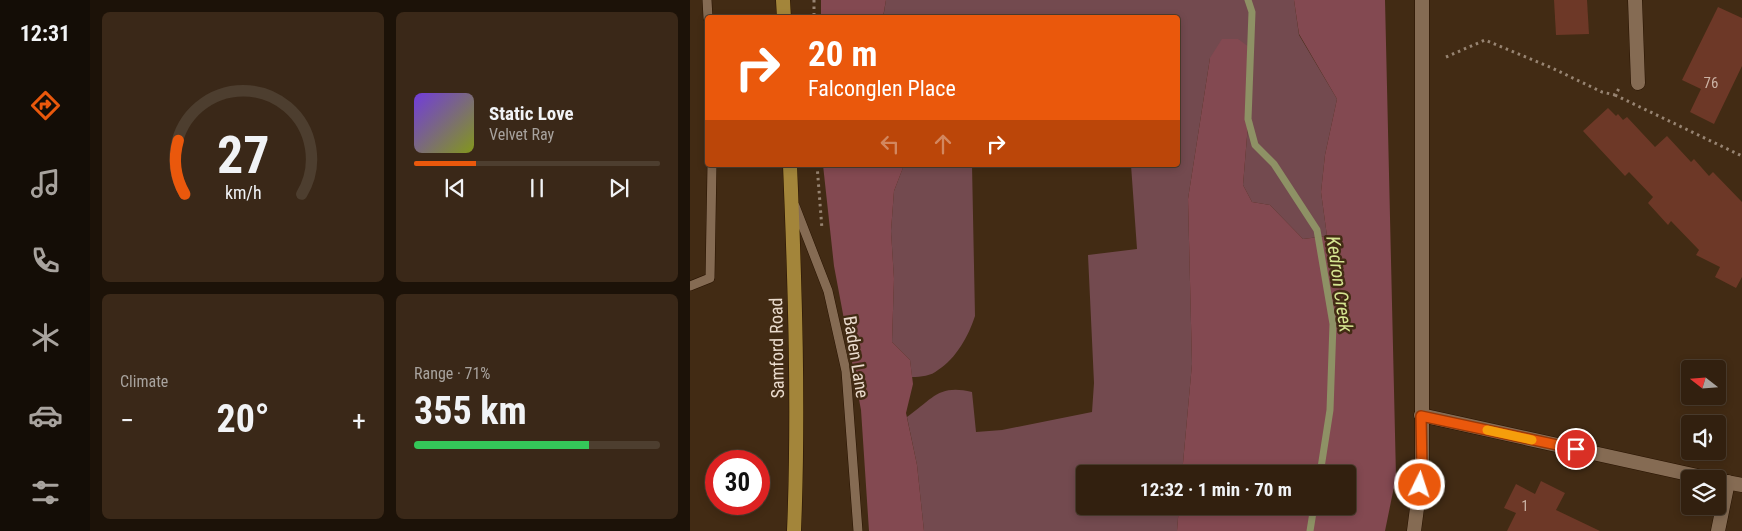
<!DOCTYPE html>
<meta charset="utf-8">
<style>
body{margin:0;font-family:"Roboto Condensed",sans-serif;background:#3a2818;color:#f1f3f6;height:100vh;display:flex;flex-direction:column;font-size:19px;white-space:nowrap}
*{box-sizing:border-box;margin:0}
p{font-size:16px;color:#a8a39e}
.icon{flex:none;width:28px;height:28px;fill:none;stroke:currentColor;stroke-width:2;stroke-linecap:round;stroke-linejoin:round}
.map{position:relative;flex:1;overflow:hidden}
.details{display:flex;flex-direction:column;gap:12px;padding:12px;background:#1c1208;width:600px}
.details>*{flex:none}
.banner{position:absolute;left:15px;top:15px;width:475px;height:152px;border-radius:5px;box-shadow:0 2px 8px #0003,0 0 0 1px #4d3e2f;background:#ea580c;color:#fff;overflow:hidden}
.needle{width:32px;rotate:287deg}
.tools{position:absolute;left:991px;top:360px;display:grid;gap:10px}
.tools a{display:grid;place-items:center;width:45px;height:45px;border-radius:5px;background:#32200f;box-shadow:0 2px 8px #0003,0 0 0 1px #4d3e2f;font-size:25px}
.speed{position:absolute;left:15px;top:450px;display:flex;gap:10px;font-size:25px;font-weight:700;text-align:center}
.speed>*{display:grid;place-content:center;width:65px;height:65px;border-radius:50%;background:#32200f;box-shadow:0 2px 8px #0003,0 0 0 1px #4d3e2f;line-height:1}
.speed .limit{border:8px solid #d22;background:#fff;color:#111}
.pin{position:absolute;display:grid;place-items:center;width:42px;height:42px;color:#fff;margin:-21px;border:2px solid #fff;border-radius:50%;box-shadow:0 1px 5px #0007}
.me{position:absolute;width:55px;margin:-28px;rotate:4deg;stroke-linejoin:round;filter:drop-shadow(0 0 4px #0008)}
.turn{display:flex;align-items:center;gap:18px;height:105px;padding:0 20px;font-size:22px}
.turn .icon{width:65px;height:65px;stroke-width:2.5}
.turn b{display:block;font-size:35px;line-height:42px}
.lanes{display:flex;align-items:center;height:48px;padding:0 20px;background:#0003;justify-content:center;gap:25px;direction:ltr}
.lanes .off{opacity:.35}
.big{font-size:38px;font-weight:700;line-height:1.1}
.details .card{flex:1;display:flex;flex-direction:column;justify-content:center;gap:8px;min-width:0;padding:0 18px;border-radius:8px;background:#3a2818}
.details .dial{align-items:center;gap:0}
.dial svg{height:130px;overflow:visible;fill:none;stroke:#4d3e2f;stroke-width:7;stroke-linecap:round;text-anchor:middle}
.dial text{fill:#f1f3f6;stroke:none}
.song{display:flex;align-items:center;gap:15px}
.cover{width:60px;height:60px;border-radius:8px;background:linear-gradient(135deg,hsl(260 70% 55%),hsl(70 70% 35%))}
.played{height:5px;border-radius:2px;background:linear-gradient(90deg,#ea580c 25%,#4d3e2f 25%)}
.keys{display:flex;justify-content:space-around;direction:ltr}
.heat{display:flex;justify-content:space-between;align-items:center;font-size:28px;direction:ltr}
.charge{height:8px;border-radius:4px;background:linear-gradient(90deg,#34c759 71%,#4d3e2f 0)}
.details .tiles{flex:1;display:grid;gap:12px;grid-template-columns:repeat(2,1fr)}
.trip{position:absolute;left:386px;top:465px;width:280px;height:50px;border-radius:5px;background:#32200f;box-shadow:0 2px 8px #0003,0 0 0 1px #4d3e2f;font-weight:700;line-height:50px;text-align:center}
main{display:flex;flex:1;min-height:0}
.dock{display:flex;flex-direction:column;width:90px;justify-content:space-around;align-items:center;background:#140d06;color:#a8a39e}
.dock .icon{width:35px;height:35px}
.dock .on{color:#ea580c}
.dock b{font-size:22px;color:#f1f3f6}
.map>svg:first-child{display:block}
.green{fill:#734a4f}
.forest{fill:#834951}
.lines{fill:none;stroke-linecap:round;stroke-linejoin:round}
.stream{stroke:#8e9165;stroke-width:7}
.building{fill:#6d3827}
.service-casing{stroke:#281300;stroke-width:10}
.minor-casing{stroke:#281300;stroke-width:15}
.primary-casing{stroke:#281300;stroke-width:15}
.path{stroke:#978472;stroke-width:3;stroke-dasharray:2.5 4;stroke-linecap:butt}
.service{stroke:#856b53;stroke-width:9}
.minor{stroke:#856b53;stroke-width:14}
.primary{stroke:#a3853a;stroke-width:14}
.route-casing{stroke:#983908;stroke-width:12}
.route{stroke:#ea580c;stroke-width:9}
.slow{stroke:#f59e0b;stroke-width:9}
.labels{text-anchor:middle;stroke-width:5;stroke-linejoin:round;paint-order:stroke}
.number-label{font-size:15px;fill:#cbb2a4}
.street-label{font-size:18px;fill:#eadbcd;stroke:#422b14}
.water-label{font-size:19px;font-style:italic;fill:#d5e590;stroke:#422b14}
</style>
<main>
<nav class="dock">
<b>12:31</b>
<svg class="icon on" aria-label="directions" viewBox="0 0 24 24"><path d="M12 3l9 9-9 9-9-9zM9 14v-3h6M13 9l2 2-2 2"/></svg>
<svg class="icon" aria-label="music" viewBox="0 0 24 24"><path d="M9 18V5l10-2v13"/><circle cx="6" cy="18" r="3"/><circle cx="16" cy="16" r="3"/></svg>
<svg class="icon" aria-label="phone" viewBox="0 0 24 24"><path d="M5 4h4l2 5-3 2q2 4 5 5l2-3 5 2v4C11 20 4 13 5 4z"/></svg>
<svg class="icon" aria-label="climate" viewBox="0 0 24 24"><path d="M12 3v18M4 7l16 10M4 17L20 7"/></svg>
<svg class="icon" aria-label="car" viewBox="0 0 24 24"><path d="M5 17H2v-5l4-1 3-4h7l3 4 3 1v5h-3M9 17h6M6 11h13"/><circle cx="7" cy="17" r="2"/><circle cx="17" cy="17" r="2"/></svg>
<svg class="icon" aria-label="filters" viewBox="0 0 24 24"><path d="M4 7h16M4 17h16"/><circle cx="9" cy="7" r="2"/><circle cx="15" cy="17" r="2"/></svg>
</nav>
<section class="details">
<div class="tiles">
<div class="card dial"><svg viewBox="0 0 100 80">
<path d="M14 69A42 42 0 1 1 86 69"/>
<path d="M14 69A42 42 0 0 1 10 36" stroke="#ea580c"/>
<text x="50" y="56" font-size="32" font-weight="700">27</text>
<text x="50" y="72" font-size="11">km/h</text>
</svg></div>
<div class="card">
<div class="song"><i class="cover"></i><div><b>Static Love</b><p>Velvet Ray</p></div></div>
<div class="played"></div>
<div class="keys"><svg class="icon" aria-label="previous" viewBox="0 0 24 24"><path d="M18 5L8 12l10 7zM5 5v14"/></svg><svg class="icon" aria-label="pause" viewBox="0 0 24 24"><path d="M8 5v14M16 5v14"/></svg><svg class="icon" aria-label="next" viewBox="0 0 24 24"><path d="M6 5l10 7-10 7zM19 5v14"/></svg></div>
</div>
<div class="card"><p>Climate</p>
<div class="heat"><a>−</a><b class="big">20°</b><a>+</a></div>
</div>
<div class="card"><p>Range · 71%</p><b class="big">355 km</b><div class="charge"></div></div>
</div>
</section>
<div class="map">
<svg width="1052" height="531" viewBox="0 0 1052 531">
<rect width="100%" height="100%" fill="#422b14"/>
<g class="green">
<path d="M196,0H604L609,35L647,99L635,155L631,192L637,236L613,239L580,205L562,202L553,185L563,64L520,58L498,199L502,364L492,474H395V506H489L487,531H234L227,465L217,417C243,399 248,384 282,392L286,432L312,430L402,412L404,383L398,255L447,249L441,165H488V18H193Z"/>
<path d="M214,165H282L285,316C279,335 266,359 248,370C241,376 231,377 222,377L220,360L202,342L204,279L201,231L204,191Z"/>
</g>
<g class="forest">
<polygon points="131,0 196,0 193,17 131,18"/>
<polygon points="604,0 695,0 706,477 695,531 487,531 489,506 658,506 658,474 492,474 502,364 498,199 520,58 532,39 548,39 559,47 563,64 553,185 562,202 580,205 613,239 637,236 631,192 635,155 647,99 609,34"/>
<polygon points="133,165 214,165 204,191 201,231 204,279 202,342 220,360 223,384 216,413 227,465 234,531 179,531 171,410 144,266"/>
</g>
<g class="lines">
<g class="stream">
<polyline points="558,0 562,12 558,119 565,145 584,164 627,230 643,324 640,410 630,474"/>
<polyline points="620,531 624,506"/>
</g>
</g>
<g class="building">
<polygon points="864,0 897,0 899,34 866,35"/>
<polygon points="1028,7 1052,18 1052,66 1024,124 1000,112 1011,89 992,80"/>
<polygon points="918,108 926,116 928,114 933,120 937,117 965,147 977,136 1001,162 1004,159 1019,176 1023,172 1052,202 1052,277 1046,288 1025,277 1030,267 1006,255 1009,250 981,221 978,225 958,203 963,197 939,172 935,176 893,131"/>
<polygon points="851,481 875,493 866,510 910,531 817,531 826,513 814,508 826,484 845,494"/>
</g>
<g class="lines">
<g class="service-casing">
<g id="service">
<polyline points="17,0 18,18"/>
<polyline points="105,206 138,291 156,371 168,531"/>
<polyline points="0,286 20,278 22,165"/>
</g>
</g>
<g class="minor-casing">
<g id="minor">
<polyline points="945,0 948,83"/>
<polyline points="731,415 1021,479"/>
<polyline points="1031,481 1052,485"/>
<polyline points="724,531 732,470 732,0"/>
<polyline points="1028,531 1038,482"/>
</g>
</g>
<g class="primary-casing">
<g id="primary">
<polyline points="93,0 94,18"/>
<path d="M100,165C105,287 109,409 104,531"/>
</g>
</g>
<g class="path">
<polyline points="124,0 124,18"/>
<polyline points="756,57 795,40 862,68 912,92 925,95 930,87"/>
<polyline points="925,95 1052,156"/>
<polyline points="127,165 132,229"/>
</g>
<use href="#service" class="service"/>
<use href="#minor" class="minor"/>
<use href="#primary" class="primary"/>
</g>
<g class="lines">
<g class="route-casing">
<polyline id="route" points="730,485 732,470 731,416 886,449"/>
</g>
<use href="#route" class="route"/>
<polyline class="slow" points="797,430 842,440"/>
</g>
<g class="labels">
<g class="number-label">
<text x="1021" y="88">76</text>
<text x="835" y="511">1</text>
</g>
<g class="street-label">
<text transform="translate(87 348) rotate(-91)" y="6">Samford Road</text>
<text transform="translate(166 357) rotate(81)" y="6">Baden Lane</text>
</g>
<g class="water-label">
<text transform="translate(650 284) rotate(82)" y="7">Kedron Creek</text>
</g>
</g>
</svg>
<div class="tools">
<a><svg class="needle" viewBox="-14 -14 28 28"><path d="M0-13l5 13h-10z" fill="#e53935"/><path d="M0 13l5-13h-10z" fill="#a8a39e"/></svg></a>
<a><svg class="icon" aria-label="sound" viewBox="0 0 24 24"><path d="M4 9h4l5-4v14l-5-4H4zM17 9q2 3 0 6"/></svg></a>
<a><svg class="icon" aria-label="layers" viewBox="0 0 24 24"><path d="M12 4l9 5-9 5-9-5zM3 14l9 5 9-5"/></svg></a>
</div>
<div class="speed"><div class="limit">30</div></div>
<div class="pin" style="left:886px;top:449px;background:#d93025"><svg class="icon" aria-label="arrive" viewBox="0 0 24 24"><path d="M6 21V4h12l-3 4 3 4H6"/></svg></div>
<svg class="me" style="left:730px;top:485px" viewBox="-20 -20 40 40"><circle r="17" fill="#ea580c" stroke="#fff" stroke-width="3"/><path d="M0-11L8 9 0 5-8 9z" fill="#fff"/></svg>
<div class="trip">12:32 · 1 min · 70 m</div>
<div class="banner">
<div class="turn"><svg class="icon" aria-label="right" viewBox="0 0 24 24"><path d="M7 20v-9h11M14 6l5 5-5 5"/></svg><div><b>20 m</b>Falconglen Place</div></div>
<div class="lanes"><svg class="icon off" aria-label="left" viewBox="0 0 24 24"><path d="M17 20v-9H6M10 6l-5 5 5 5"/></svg><svg class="icon off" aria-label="ahead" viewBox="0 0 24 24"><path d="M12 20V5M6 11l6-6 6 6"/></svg><svg class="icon" aria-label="right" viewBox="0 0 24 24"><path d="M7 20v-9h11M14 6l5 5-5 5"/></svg></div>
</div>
</div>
</main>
